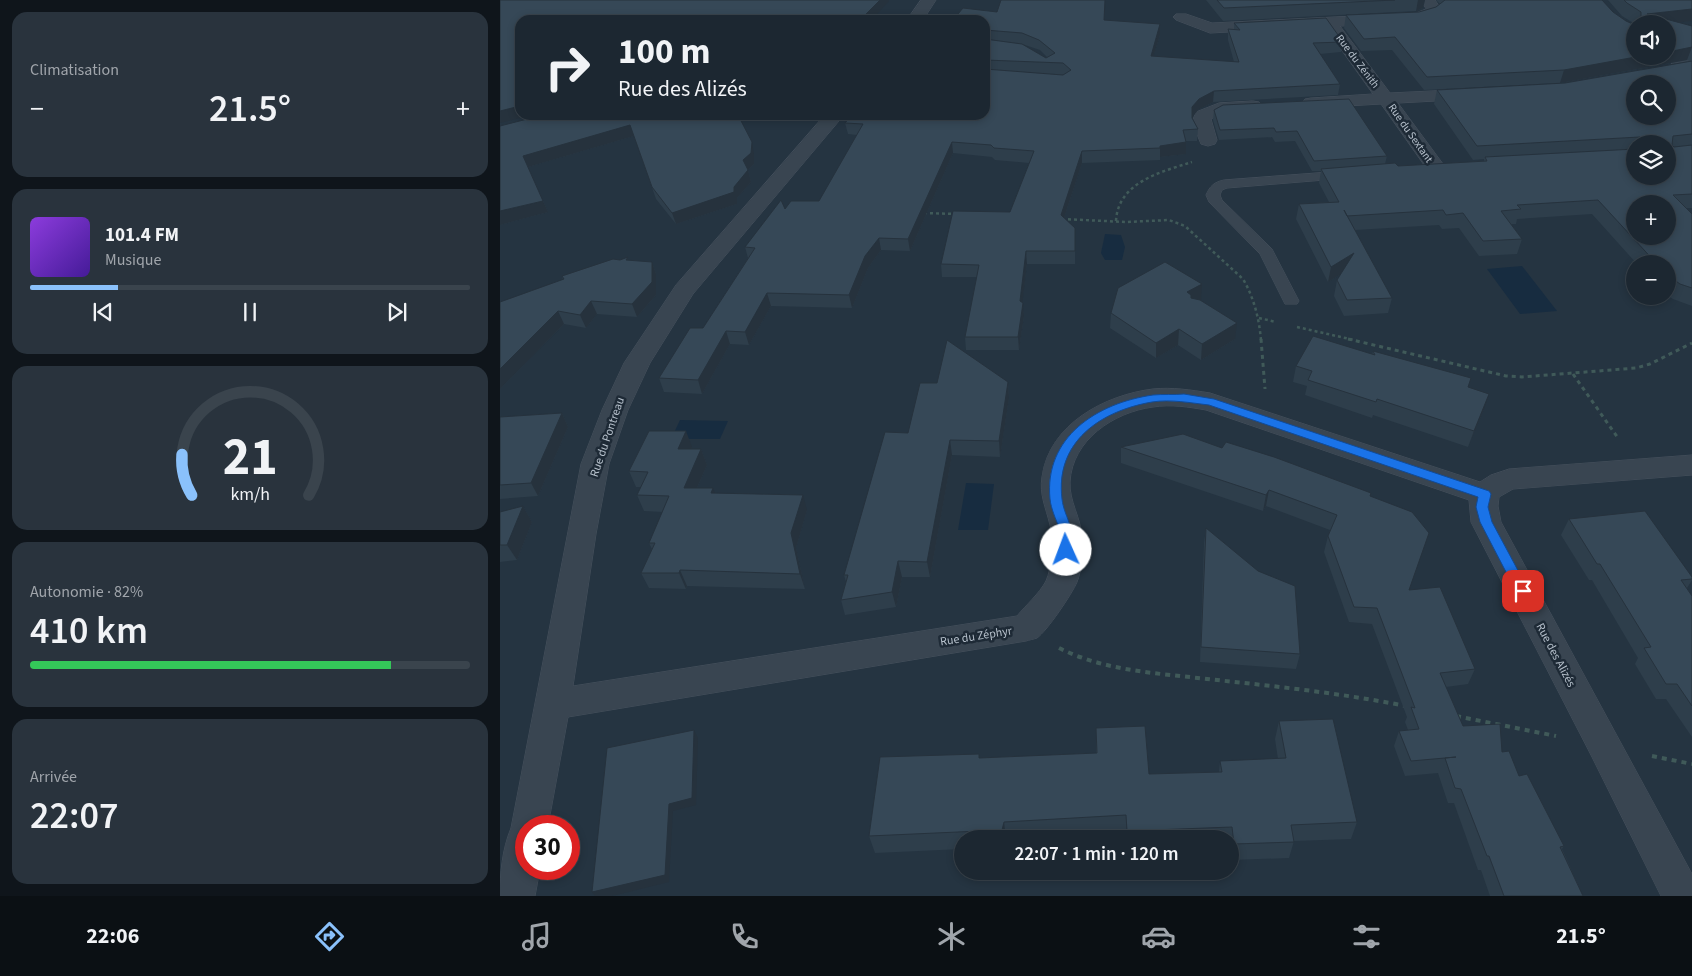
<!DOCTYPE html>
<html lang="fr">
<meta charset="utf-8">
<style>
body{margin:0;font-family:"Source Sans 3",sans-serif;background:#29333d;color:#f1f3f6;height:100vh;display:flex;flex-direction:column;font-size:19px;white-space:nowrap}
*{box-sizing:border-box;margin:0}
p{font-size:16px;color:#a0a5ab}
.icon{flex:none;width:28px;height:28px;fill:none;stroke:currentColor;stroke-width:2;stroke-linecap:round;stroke-linejoin:round}
.map{position:relative;flex:1;overflow:hidden}
.drawer{display:flex;flex-direction:column;gap:12px;padding:12px;background:#0f151b;width:500px}
.drawer>*{flex:none}
.top-card{position:absolute;left:15px;top:15px;width:475px;height:105px;border-radius:15px;box-shadow:0 2px 8px #0003,0 0 0 1px #3a444d;background:#1c2731;color:#f1f3f6;overflow:hidden}
.fabs{position:absolute;left:1126px;top:15px;display:grid;gap:10px}
.fabs a{display:grid;place-items:center;width:50px;height:50px;border-radius:50%;background:#1c2731;box-shadow:0 2px 8px #0003,0 0 0 1px #3a444d;font-size:25px}
.speed{position:absolute;left:15px;top:815px;display:flex;gap:10px;font-size:25px;font-weight:700;text-align:center}
.speed>*{display:grid;place-content:center;width:65px;height:65px;border-radius:50%;background:#1c2731;box-shadow:0 2px 8px #0003,0 0 0 1px #3a444d;line-height:1}
.speed .limit{border:8px solid #d22;background:#fff;color:#111}
.pin{position:absolute;display:grid;place-items:center;width:42px;height:42px;color:#fff;margin:-21px;border-radius:10px;box-shadow:0 2px 8px #0006}
.me{position:absolute;width:55px;margin:-28px;rotate:358deg;stroke-linejoin:round;filter:drop-shadow(0 0 4px #0008)}
.turn{display:flex;align-items:center;gap:18px;height:105px;padding:0 20px;font-size:22px}
.turn .icon{width:65px;height:65px;stroke-width:2.5}
.turn b{display:block;font-size:35px;line-height:42px}
.big{font-size:38px;font-weight:600;line-height:1.1}
.drawer .tile{flex:1;display:flex;flex-direction:column;justify-content:center;gap:8px;min-width:0;padding:0 18px;border-radius:15px;background:#29333d}
.drawer .dial{align-items:center;gap:0}
.dial svg{height:130px;overflow:visible;fill:none;stroke:#3a444d;stroke-width:7;stroke-linecap:round;text-anchor:middle}
.dial text{fill:#f1f3f6;stroke:none}
.song{display:flex;align-items:center;gap:15px}
.cover{width:60px;height:60px;border-radius:8px;background:linear-gradient(135deg,hsl(270 70% 55%),hsl(260 70% 35%))}
.played{height:5px;border-radius:2px;background:linear-gradient(90deg,#8ac1fb 20%,#3a444d 20%)}
.keys{display:flex;justify-content:space-around;direction:ltr}
.heat{display:flex;justify-content:space-between;align-items:center;font-size:28px;direction:ltr}
.charge{height:8px;border-radius:4px;background:linear-gradient(90deg,#34c759 82%,#3a444d 0)}
.trip{position:absolute;left:454px;top:830px;width:285px;height:50px;border-radius:25px;background:#1c2731;box-shadow:0 2px 8px #0003,0 0 0 1px #3a444d;font-weight:600;line-height:50px;text-align:center}
.tabs{display:flex;height:80px;justify-content:space-around;align-items:center;background:#0b1014;color:#a0a5ab}
.tabs .icon{width:35px;height:35px}
.tabs .active{color:#8ac1fb}
.tabs b{font-size:22px;color:#f1f3f6}
main{display:flex;flex:1;min-height:0}
.map>svg:first-child{display:block}
.water{fill:#172c40}
.lines{fill:none;stroke-linecap:round;stroke-linejoin:round}
.service-casing{stroke:#46515d;stroke-width:1}
.minor-casing{stroke:#46515d;stroke-width:1}
.path-far2{stroke:#405a59;stroke-width:2.5;stroke-dasharray:3 3;stroke-linecap:butt}
.path-far1{stroke:#405a59;stroke-width:3;stroke-dasharray:4 4;stroke-linecap:butt}
.path{stroke:#405a59;stroke-width:4;stroke-dasharray:5 5;stroke-linecap:butt}
.service{fill:#394551;fill-rule:evenodd}
.minor{fill:#394551;fill-rule:evenodd}
.wall{fill:#2e3e4b;fill-rule:evenodd}
.shaded-wall{fill:#26323d}
.building{fill:#364857;stroke:#26323d;fill-rule:evenodd}
.route{fill:#1a73e8;stroke:#114b97}
.labels{text-anchor:middle;stroke-width:5;stroke-linejoin:round;paint-order:stroke}
.far-street-label{font-size:11px;fill:#b6c0cb;stroke:#1e2a36}
.street-label{font-size:12px;fill:#b6c0cb;stroke:#1e2a36}
</style>
<main>
<section class="drawer">
<div class="tile"><p>Climatisation</p>
<div class="heat"><a>−</a><b class="big">21.5°</b><a>+</a></div>
</div>
<div class="tile">
<div class="song"><i class="cover"></i><div><b>101.4 FM</b><p>Musique</p></div></div>
<div class="played"></div>
<div class="keys"><svg class="icon" aria-label="previous" viewBox="0 0 24 24"><path d="M18 5L8 12l10 7zM5 5v14"/></svg><svg class="icon" aria-label="pause" viewBox="0 0 24 24"><path d="M8 5v14M16 5v14"/></svg><svg class="icon" aria-label="next" viewBox="0 0 24 24"><path d="M6 5l10 7-10 7zM19 5v14"/></svg></div>
</div>
<div class="tile dial"><svg viewBox="0 0 100 80">
<path d="M14 69A42 42 0 1 1 86 69"/>
<path d="M14 69A42 42 0 0 1 8 44" stroke="#8ac1fb"/>
<text x="50" y="56" font-size="32" font-weight="700">21</text>
<text x="50" y="72" font-size="11">km/h</text>
</svg></div>
<div class="tile"><p>Autonomie · 82%</p><b class="big">410 km</b><div class="charge"></div></div>
<div class="tile"><p>Arrivée</p><b class="big">22:07</b></div>
</section>
<div class="map">
<svg width="1192" height="896" viewBox="0 0 1192 896">
<rect width="100%" height="100%" fill="#253441"/>
<g class="water">
<polygon points="605,234 621,235 625,247 622,260 605,260 601,253"/>
<polygon points="1022,266 1057,311 1020,314 987,269"/>
<polygon points="180,420 228,421 220,439 171,439"/>
<polygon points="466,483 494,484 488,530 458,530"/>
</g>
<g class="lines">
<g class="service-casing">
<path id="service" d="M844,171L849,172L851,175L849,178L727,188L722,190L720,195L722,200L772,249L799,301L797,304H785L760,254L709,202L706,195C710,186 714,182 724,180Z"/>
</g>
<g class="minor-casing">
<g id="minor">
<polygon points="421,0 436,0 423,20 407,20"/>
<polygon points="920,0 935,0 942,10 933,18 916,23 840,26 890,93 973,89 979,90 982,94 979,98 973,99 898,103 946,168 943,172 936,174 929,172 881,104 811,108 805,107 802,103 805,99 811,98 873,94 825,27 710,33 676,20 673,17 676,14 686,14 712,23 916,13 926,9"/>
<polygon points="1168,49 1192,62 1192,74 1186,73 1162,57 1161,56 1168,56"/>
<polygon points="753,101 759,102 762,106 759,110 722,113 711,119 717,140 715,144 708,146 701,144 692,122 696,112 719,103"/>
<path d="M325,115H344L193,294L150,363L128,410L109,464L96,534L73,686L517,616C526,605 539,594 546,581C552,568 554,539 550,525C546,508 539,494 542,477C549,424 605,395 653,389C672,387 691,390 710,393L980,482L991,475L1009,469L1192,455V475L1013,489L999,497L998,506L1001,522L1192,874V896H1161L1092,757L971,522L969,500L706,410C689,407 671,404 653,407C614,412 572,440 570,482C569,501 581,518 582,537C583,551 582,570 577,582C572,594 547,631 537,638C534,639 529,640 526,641L68,717L48,826H26V869H40L35,896H0C0,873 2,850 11,828L81,464L102,410L124,363L176,285Z"/>
</g>
</g>
<g class="path-far2">
<polyline points="424,213 456,214"/>
<path d="M562,219L626,222L669,220L685,226L743,279C754,298 759,318 761,340"/>
<path d="M616,221C618,182 661,172 692,162"/>
<polyline points="759,318 776,322"/>
<polyline points="797,327 854,340"/>
</g>
<g class="path-far1">
<polyline points="761,339 765,389"/>
<polyline points="848,339 1006,376 1022,377 1136,368 1150,364 1192,343"/>
<polyline points="1073,374 1118,438"/>
</g>
<g class="path">
<path d="M559,648C605,671 656,673 707,679C773,686 840,693 906,706"/>
<polyline points="956,716 1056,736"/>
<polyline points="1152,756 1192,764"/>
</g>
<use href="#service" class="service"/>
<use href="#minor" class="minor"/>
</g>
<g class="wall">
<polygon points="706,0 925,0 923,8 916,11 723,21"/>
<path d="M936,0H1102L1135,56L1168,24H1135L1122,16L1108,0H1192V21L1177,22L1192,26V208H1186L1192,214V306L1173,299L1168,296V264H1137L1092,214L1017,219L1016,224H1011L1022,239L1017,254L979,256L959,228L942,229L939,225L855,230L892,298L888,313L844,316L834,296L837,280L841,274L828,282L796,219L799,204L829,202L819,183L821,171H812L795,141L775,142L772,137L719,140L713,120L714,110L723,105L887,156L885,164L898,166L984,161V159L973,160L934,104L937,90L1065,83L1190,61L1187,60L1060,83L924,90L892,50L861,51L844,28L846,15L919,12L936,7L940,4ZM1135,144H1168L1135,176Z"/>
<path d="M497,12L604,20L660,35L653,57L734,62L728,40V29H734V23L843,42L841,52L820,54L840,84L838,95L713,102L698,110L692,117L698,129L697,141H686V154L660,157V160L582,163L564,218L575,228V264H527L522,302L524,316L519,350H466L465,337L477,277H442L441,264L510,212L529,163L495,160L492,157L453,153L410,251L381,250L368,268L352,308L271,306L249,345L230,344L202,394L164,392L159,378L203,328L248,258L245,247L285,209L319,201L357,135L348,134L345,123L485,115V20ZM522,44L540,50L547,57L546,58Z"/>
<polygon points="43,115 254,154 254,164 248,170 251,182 237,198 237,204 176,224 156,199 134,136 28,167 48,212 0,225"/>
<polygon points="130,260 152,262 156,274 156,295 137,317 97,314 86,328 64,324 0,389 63,280 62,276"/>
<polygon points="700,300 735,339 701,360 678,345 656,358 610,328 611,313 701,300"/>
<polygon points="873,351 968,387 984,409 968,447 873,415 872,418 805,395 807,386 793,382 796,366 872,355"/>
<polygon points="508,382 509,398 500,457 452,455 430,577 402,577 396,607 345,615 341,600 346,582 344,575 408,433"/>
<polygon points="62,413 68,427 38,496 0,499 0,417"/>
<polygon points="192,447 191,449 201,449 207,465 197,488 215,493 307,510 296,548 305,589 187,586 186,589 149,588 141,573 152,549 149,543 163,512 144,511 137,495 141,487 136,487 129,471"/>
<polygon points="621,447 722,448 870,496 909,590 975,669 968,684 946,687 963,726 1002,752 1019,776 1064,846 1062,849 1083,896 990,896 981,870 978,870 954,803 948,803 938,773 905,776 894,746 899,731 908,730 905,722 907,717 872,624 849,622 824,552 828,536 830,530 766,506 763,511 621,463"/>
<polygon points="23,506 32,522 17,560 0,562 0,512"/>
<polygon points="1069,519 1192,577 1192,580 1187,588 1192,596 1192,737 1166,699 1156,699 1135,664 1138,658 1092,580 1089,580 1061,535"/>
<polygon points="706,528 800,654 796,669 700,662 704,543"/>
<polygon points="779,721 857,822 851,839 794,841 789,858 731,860 730,839 626,839 626,832 506,839 462,839 462,849 375,853 369,836 479,754 479,758 596,753 596,728 649,774 719,772 720,761 778,759 775,739"/>
</g>
<g class="shaded-wall">
<polygon points="380,0 389,0 389,1 372,20 360,20"/>
<polygon points="918,0 925,0 923,8 916,11"/>
<polygon points="1192,9 1192,21 1167,24 1147,14"/>
<polygon points="660,24 660,35 650,67 651,56"/>
<polygon points="1192,47 1187,60 1060,83 1064,70 1141,56 1168,56 1168,52"/>
<polygon points="714,91 713,102 698,110 691,119 692,107 699,99"/>
<polygon points="20,106 20,115 32,115 0,123 0,111"/>
<polygon points="130,125 134,136 28,167 23,156"/>
<polygon points="252,142 254,154 254,164 248,170 251,182 237,198 237,204 176,224 172,213 234,187 243,160"/>
<polygon points="452,142 453,153 410,251 408,239"/>
<polygon points="686,142 686,154 660,157 660,146"/>
<polygon points="582,151 582,163 561,227 561,215"/>
<polygon points="43,201 48,212 0,225 0,211"/>
<polygon points="379,238 381,250 368,268 352,308 349,295 365,256"/>
<polygon points="526,251 527,264 521,314 520,301"/>
<polygon points="854,253 851,268 828,282 831,267"/>
<polygon points="152,262 156,274 156,295 137,317 132,304"/>
<polygon points="702,284 701,300 686,308 687,292"/>
<polygon points="267,293 271,306 249,345 245,332"/>
<polygon points="91,301 97,314 86,328 80,315"/>
<polygon points="523,303 524,316 519,350 518,337"/>
<polygon points="58,311 64,324 0,389 0,369"/>
<polygon points="737,323 735,339 701,360 702,344"/>
<polygon points="679,329 678,345 656,358 656,343"/>
<polygon points="226,331 230,344 202,394 198,380"/>
<polygon points="508,382 509,398 500,457 499,441"/>
<polygon points="989,394 984,409 968,447 974,431"/>
<polygon points="62,413 68,427 38,496 31,483"/>
<polygon points="186,431 192,447 184,465 178,449"/>
<polygon points="450,440 452,455 430,577 427,562"/>
<polygon points="201,449 207,465 190,504 184,488"/>
<polygon points="213,488 219,504 211,493"/>
<polygon points="769,490 766,506 763,511 766,495"/>
<polygon points="303,495 307,510 296,548 305,589 300,574 291,533"/>
<polygon points="23,506 32,522 17,560 7,545"/>
<polygon points="398,561 402,577 396,607 392,592"/>
<polygon points="180,570 187,586 186,589 179,573"/>
<polygon points="194,730 198,738 196,805 173,811 169,882 112,896 95,896 92,892"/>
<polygon points="504,822 506,839 504,839 502,830"/>
</g>
<g class="building">
<polygon points="0,0 380,0 360,20 20,20 20,106 0,111"/>
<polygon points="501,0 605,0 604,20 660,24 651,56 739,62 728,29 740,30 734,23 826,18 843,42 813,43 840,84 714,91 699,99 692,107 692,118 698,129 683,130 686,142 660,146 660,148 582,151 561,215 575,228 575,251 526,251 520,301 523,303 518,337 465,337 479,265 441,264 453,211 510,212 534,151 494,148 491,145 452,142 408,239 379,238 365,256 349,295 267,293 245,332 226,331 198,380 159,378 190,328 203,328 255,248 245,247 281,200 285,209 291,201 319,201 363,124 345,123 352,115 485,115 485,69 563,75 571,70 563,63 485,60 485,39 522,44 546,58 555,53 539,40 522,33 485,30 485,20 453,20 463,8 497,12"/>
<polygon points="717,0 895,0 724,8"/>
<polygon points="945,0 1102,0 1113,12 1126,21 1135,25 1135,56 1141,56 1064,70 927,77 895,37 864,39 846,15 919,12 936,7"/>
<polygon points="1124,0 1192,0 1192,9 1147,14 1192,26 1192,47 1168,52 1168,24 1141,24 1141,12 1127,3"/>
<path d="M1192,61V134L1173,136L1172,145L1174,147L1192,145V194L1173,195L1192,214V288L1180,284L1170,277L1168,275V264H1157L1098,200L1017,205L1021,209L1001,211L1022,239L983,241L963,213L946,215L943,210L847,216L844,210L892,298L847,300L837,280L854,253L831,267L799,204L839,202L821,169L895,163L898,166L987,161L985,157L1135,149V176H1168V144H1142V139L1140,137L977,146L937,90L1065,83ZM1135,84H1168V116H1135ZM1135,204H1168V236H1135Z"/>
<polygon points="849,99 887,156 814,161 797,131 776,132 774,128 720,130 714,110 723,105"/>
<polygon points="43,115 238,115 252,142 251,153 243,160 248,170 234,187 234,192 172,213 152,187 130,125 23,156 43,201 0,211 0,126"/>
<polygon points="128,257 126,260 152,262 152,282 132,304 91,301 80,315 58,311 0,369 0,302 64,279 62,276 113,259 120,260"/>
<polygon points="665,262 702,284 687,292 691,295 691,298 700,300 737,323 702,344 679,329 656,343 611,313 618,288"/>
<polygon points="813,336 875,355 873,351 971,378 968,387 989,394 974,431 877,399 876,402 808,380 812,371 796,366"/>
<polygon points="447,340 508,382 499,441 450,440 427,562 398,561 392,592 341,600 348,575 344,575 385,432 408,433 420,383 437,383"/>
<polygon points="62,413 31,483 0,485 0,417"/>
<polygon points="149,431 186,431 178,449 201,449 184,488 213,488 211,493 303,495 291,533 300,574 180,570 179,573 141,573 155,543 149,543 169,496 137,495 148,472 129,471"/>
<polygon points="683,434 722,448 726,442 774,457 871,493 870,496 912,512 929,533 909,590 940,587 975,669 940,673 963,726 1000,724 1002,752 1009,751 1019,776 1027,774 1064,846 1060,847 1083,896 1004,896 989,856 987,856 961,789 955,788 945,758 956,757 911,761 899,731 919,729 911,707 915,708 877,608 854,607 828,536 837,515 769,490 766,495 621,447"/>
<polygon points="23,506 7,545 0,545 0,512"/>
<polygon points="1145,511 1192,577 1192,579 1181,580 1192,596 1192,706 1177,684 1166,684 1144,648 1151,647 1100,564 1097,564 1069,519"/>
<polygon points="706,528 758,571 795,586 800,654 701,647"/>
<polygon points="833,719 857,822 791,825 794,842 734,844 732,827 627,831 626,815 504,822 502,830 369,836 380,757 479,754 479,758 597,753 596,728 645,726 649,774 722,772 720,761 786,758 779,721"/>
<polygon points="194,730 192,798 169,804 165,875 92,892 107,748"/>
</g>
<path class="route" d="M684,394L714,399L989,491L991,494L988,507L992,522L1029,591L1027,595L1023,596L1018,595L980,522L976,507L978,497L709,405C691,403 671,399 652,402C600,411 555,442 562,499C564,518 580,535 570,554H561C557,546 562,537 559,528C556,519 551,509 550,499C544,437 597,403 653,395C663,394 674,395 684,394Z"/>
<g class="labels">
<g class="far-street-label">
<text transform="translate(858 61) rotate(53)" y="4">Rue du Zénith</text>
<text transform="translate(911 133) rotate(55)" y="4">Rue du Sextant</text>
</g>
<g class="street-label">
<text transform="translate(107 437) rotate(-71)" y="4">Rue du Pontreau</text>
<text transform="translate(476 636) rotate(-9)" y="4">Rue du Zéphyr</text>
<text transform="translate(1056 655) rotate(62)" y="4">Rue des Alizés</text>
</g>
</g>
</svg>
<div class="fabs">
<a><svg class="icon" aria-label="sound" viewBox="0 0 24 24"><path d="M4 9h4l5-4v14l-5-4H4zM17 9q2 3 0 6"/></svg></a>
<a><svg class="icon" aria-label="search" viewBox="0 0 24 24"><circle cx="10" cy="10" r="6"/><path d="M15 15l6 6"/></svg></a>
<a><svg class="icon" aria-label="layers" viewBox="0 0 24 24"><path d="M12 4l9 5-9 5-9-5zM3 14l9 5 9-5"/></svg></a>
<a>+</a>
<a>−</a>
</div>
<div class="speed"><div class="limit">30</div></div>
<div class="pin" style="left:1023px;top:591px;background:#d93025"><svg class="icon" aria-label="arrive" viewBox="0 0 24 24"><path d="M6 21V4h12l-3 4 3 4H6"/></svg></div>
<svg class="me" style="left:566px;top:550px" viewBox="-20 -20 40 40"><circle r="19" fill="#fff"/><path d="M0-13L10 11 0 6-10 11z" fill="#1a73e8"/></svg>
<div class="trip">22:07 · 1 min · 120 m</div>
<div class="top-card">
<div class="turn"><svg class="icon" aria-label="right" viewBox="0 0 24 24"><path d="M7 20v-9h11M14 6l5 5-5 5"/></svg><div><b>100 m</b>Rue des Alizés</div></div>
</div>
</div>
</main>
<nav class="tabs">
<b>22:06</b>
<svg class="icon active" aria-label="directions" viewBox="0 0 24 24"><path d="M12 3l9 9-9 9-9-9zM9 14v-3h6M13 9l2 2-2 2"/></svg>
<svg class="icon" aria-label="music" viewBox="0 0 24 24"><path d="M9 18V5l10-2v13"/><circle cx="6" cy="18" r="3"/><circle cx="16" cy="16" r="3"/></svg>
<svg class="icon" aria-label="phone" viewBox="0 0 24 24"><path d="M5 4h4l2 5-3 2q2 4 5 5l2-3 5 2v4C11 20 4 13 5 4z"/></svg>
<svg class="icon" aria-label="climate" viewBox="0 0 24 24"><path d="M12 3v18M4 7l16 10M4 17L20 7"/></svg>
<svg class="icon" aria-label="car" viewBox="0 0 24 24"><path d="M5 17H2v-5l4-1 3-4h7l3 4 3 1v5h-3M9 17h6M6 11h13"/><circle cx="7" cy="17" r="2"/><circle cx="17" cy="17" r="2"/></svg>
<svg class="icon" aria-label="filters" viewBox="0 0 24 24"><path d="M4 7h16M4 17h16"/><circle cx="9" cy="7" r="2"/><circle cx="15" cy="17" r="2"/></svg>
<b>21.5°</b>
</nav>
